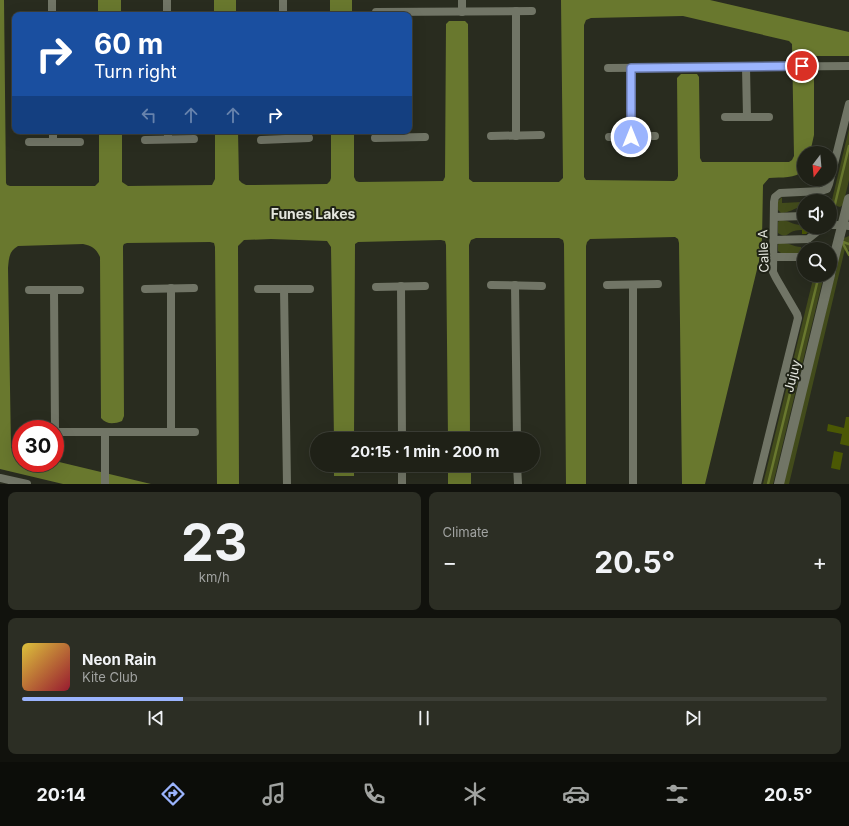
<!DOCTYPE html>
<meta charset="utf-8">
<style>
body{margin:0;font-family:Inter,sans-serif;background:#2c2e24;color:#f1f3f6;height:100vh;display:flex;flex-direction:column;font-size:15px;white-space:nowrap}
*{box-sizing:border-box;margin:0}
p{font-size:13px;color:#a1a3a1}
.icon{flex:none;width:22px;height:22px;fill:none;stroke:currentColor;stroke-width:2;stroke-linecap:round;stroke-linejoin:round}
.map{position:relative;height:484px;overflow:hidden}
.drawer{display:flex;flex-direction:column;gap:8px;padding:8px;background:#11120d;flex:1}
.drawer>*{flex:none}
.top-card{position:absolute;left:12px;top:12px;width:400px;height:122px;border-radius:8px;box-shadow:0 4px 16px #0002,0 0 0 1px #3c3e36;background:#1a4fa0;color:#fff;overflow:hidden}
.needle{width:26px;rotate:196deg}
.buttons{position:absolute;left:797px;top:146px;display:grid;gap:8px}
.buttons a{display:grid;place-items:center;width:40px;height:40px;border-radius:50%;background:#1f2117;box-shadow:0 4px 16px #0002,0 0 0 1px #3c3e36;font-size:20px}
.speed{position:absolute;left:12px;top:420px;display:flex;gap:8px;font-size:20px;font-weight:700;text-align:center}
.speed>*{display:grid;place-content:center;width:52px;height:52px;border-radius:50%;background:#1f2117;box-shadow:0 4px 16px #0002,0 0 0 1px #3c3e36;line-height:1}
.speed .limit{border:6px solid #d22;background:#fff;color:#111}
.pin{position:absolute;display:grid;place-items:center;width:34px;height:34px;color:#fff;margin:-17px;border:2px solid #fff;border-radius:50%;box-shadow:0 1px 4px #0007}
.me{position:absolute;width:44px;margin:-22px;rotate:0deg;stroke-linejoin:round;filter:drop-shadow(0 0 3px #0008)}
.turn{display:flex;align-items:center;gap:14px;height:84px;padding:0 16px;font-size:18px}
.turn .icon{width:52px;height:52px;stroke-width:2.5}
.turn b{display:block;font-size:28px;line-height:34px}
.lanes{display:flex;align-items:center;height:38px;padding:0 16px;background:#0003;justify-content:center;gap:20px;direction:ltr}
.lanes .off{opacity:.35}
.big{font-size:30px;font-weight:700;line-height:1.1}
.drawer .card{flex:1;display:flex;flex-direction:column;justify-content:center;gap:6px;min-width:0;padding:0 14px;border-radius:8px;background:#2c2e24}
.drawer .dial{align-items:center;gap:0}
.dial b{font-size:52px;line-height:1}
.song{display:flex;align-items:center;gap:12px}
.cover{width:48px;height:48px;border-radius:6px;background:linear-gradient(135deg,hsl(50 70% 55%),hsl(350 70% 35%))}
.played{height:4px;border-radius:2px;background:linear-gradient(90deg,#9bb4fd 20%,#3c3e36 20%)}
.keys{display:flex;justify-content:space-around;direction:ltr}
.heat{display:flex;justify-content:space-between;align-items:center;font-size:22px;direction:ltr}
.drawer .tiles{flex:1;display:grid;gap:8px;grid-template-columns:1fr 1fr}
.card:last-child{grid-column:span 2}
.trip{position:absolute;left:310px;top:432px;width:230px;height:40px;border-radius:20px;background:#1f2117;box-shadow:0 4px 16px #0002,0 0 0 1px #3c3e36;font-weight:700;line-height:40px;text-align:center}
.tab-bar{display:flex;height:64px;justify-content:space-around;align-items:center;background:#0c0d09;color:#a1a3a1}
.tab-bar .icon{width:28px;height:28px}
.tab-bar .current{color:#9bb4fd}
.tab-bar b{font-size:18px;color:#f1f3f6}
.map>svg:first-child{display:block}
.green{fill:#424b1b}
.water{fill:#69782e;fill-rule:evenodd}
.lines{fill:none;stroke-linecap:round;stroke-linejoin:round}
.stream{stroke:#69782e;stroke-width:2.5}
.building{fill:#4b5804}
.minor{stroke:#717566;stroke-width:8}
.tertiary{stroke:#717566;stroke-width:10}
.route-casing{stroke:#6575a4;stroke-width:10}
.route{stroke:#9bb4fd;stroke-width:7}
.labels{text-anchor:middle;stroke-width:4;stroke-linejoin:round;paint-order:stroke}
.street-label{font-size:13px;fill:#e4e6de;stroke:#1f2216}
.neighbourhood-label{font-size:14px;font-weight:bold;fill:#e4e6de;stroke:#1f2216}
</style>
<div class="map">
<svg width="849" height="484" viewBox="0 0 849 484">
<rect width="100%" height="100%" fill="#292c1f"/>
<g class="green">
<polygon points="849,129 849,180 843,205 840,207 831,204"/>
<path d="M782,197V203L802,202V207C794,208 789,213 781,213L778,210V201Z"/>
<path d="M780,220C789,220 792,225 802,225V230C800,230 796,230 794,231C787,233 787,239 778,233V222Z"/>
<polygon points="849,236 849,250 845,249 789,484 783,484 844,238"/>
<path d="M779,243C789,242 792,247 801,247V253H781L778,251V245Z"/>
<polygon points="814,275 824,275 773,484 763,484"/>
</g>
<g class="water">
<path d="M0,0H4L6,183L7,185L10,186H95L99,182V131H122V182L128,186L212,185L215,179V131H238L239,180L242,183L246,185L327,184L330,181L331,178V131H354V177L356,181L359,182L443,181L445,177L446,24L449,21H465L468,24L469,179L473,182H559L563,178L561,0H710L849,32V56H814V135L810,153H804V170C795,179 782,177 769,178L763,185L762,239L760,257L705,484H682L679,243L678,239L675,237L590,239L587,242L586,246V484H566L564,244L563,240L559,238H476L471,240L469,245L470,439H448L446,245L445,241L441,240L358,242L355,244L354,439H334L331,247L327,241L271,239L244,240L238,246L239,484H217L215,247L214,243L210,242L127,243L124,244L123,246L124,416L122,421C114,424 107,425 101,418L100,257C96,248 92,246 83,244L18,246C9,251 9,258 8,268L11,448L21,452V463H55V461L151,484H63L0,469ZM683,16L789,41L792,44L794,156L792,160L789,162H702L700,158L699,77L697,74H681L677,78L678,176L677,179L674,181L586,180L584,177V25L586,20L591,18Z"/>
<rect x="98" y="0" width="23" height="15"/>
<rect x="214" y="0" width="22" height="15"/>
<rect x="330" y="0" width="22" height="15"/>
<rect x="334" y="465" width="20" height="11"/>
<rect x="448" y="465" width="23" height="19"/>
</g>
<g class="lines">
<g class="stream">
<polyline points="835,204 849,146"/>
<polyline points="842,242 849,255"/>
<polyline points="843,242 849,244"/>
<polyline points="768,484 819,275"/>
</g>
</g>
<g class="building">
<polygon points="802,227 813,227 813,228 806,234 802,234"/>
<polygon points="846,417 849,417 849,446 840,444 842,434 827,431 828,424 844,428"/>
<polygon points="834,451 843,453 840,470 831,468"/>
</g>
<g class="lines">
<g class="minor">
<polyline points="52,0 52,15"/>
<polyline points="167,0 167,15"/>
<polyline points="283,0 283,15"/>
<polyline points="462,0 462,12"/>
<polyline points="516,11 516,136"/>
<polyline points="376,12 532,11"/>
<polyline points="746,67 747,117"/>
<polyline points="608,68 849,66"/>
<polyline points="725,117 769,117"/>
<polyline points="53,131 53,142"/>
<polyline points="168,131 168,139"/>
<polyline points="491,136 541,135"/>
<polyline points="609,137 655,136"/>
<polyline points="631,137 631,68"/>
<polyline points="375,138 425,137"/>
<polyline points="145,140 194,139"/>
<polyline points="261,140 309,138"/>
<polyline points="29,142 80,142"/>
<polyline points="774,217 804,216"/>
<polyline points="830,225 843,225 849,226"/>
<polyline points="774,240 808,239 823,227"/>
<polyline points="774,257 804,257"/>
<polyline points="491,285 542,286"/>
<polyline points="515,285 517,439"/>
<polyline points="607,285 658,284"/>
<polyline points="401,286 402,439"/>
<polyline points="376,287 425,286"/>
<polyline points="171,288 171,432"/>
<polyline points="145,289 194,288"/>
<polyline points="258,289 310,289"/>
<polyline points="284,289 287,484"/>
<polyline points="29,290 80,290"/>
<polyline points="54,290 55,429"/>
<polyline points="55,432 195,432"/>
<polyline points="105,432 105,484"/>
<polyline points="402,465 402,484"/>
<polyline points="517,465 518,484"/>
<polyline points="0,478 27,484"/>
<polyline points="633,484 633,285"/>
<polyline points="757,484 798,318 797,314 776,278 773,272 774,202 775,197 780,193 821,191 827,189 829,184 849,104"/>
</g>
<g class="tertiary">
<polyline points="830,274 849,199"/>
<polyline points="779,484 830,275"/>
</g>
</g>
<g class="lines">
<g class="route-casing">
<polyline id="route" points="631,137 631,68 802,66"/>
</g>
<use href="#route" class="route"/>
</g>
<g class="labels">
<g class="street-label">
<text transform="translate(763 251) rotate(-92)" y="5">Calle A</text>
<text transform="translate(792 376) rotate(-76)" y="5">Jujuy</text>
</g>
<g class="neighbourhood-label">
<text x="313" y="219">Funes Lakes</text>
</g>
</g>
</svg>
<div class="buttons">
<a><svg class="needle" viewBox="-14 -14 28 28"><path d="M0-13l5 13h-10z" fill="#e53935"/><path d="M0 13l5-13h-10z" fill="#a1a3a1"/></svg></a>
<a><svg class="icon" aria-label="sound" viewBox="0 0 24 24"><path d="M4 9h4l5-4v14l-5-4H4zM17 9q2 3 0 6"/></svg></a>
<a><svg class="icon" aria-label="search" viewBox="0 0 24 24"><circle cx="10" cy="10" r="6"/><path d="M15 15l6 6"/></svg></a>
</div>
<div class="speed"><div class="limit">30</div></div>
<div class="pin" style="left:802px;top:66px;background:#d93025"><svg class="icon" aria-label="arrive" viewBox="0 0 24 24"><path d="M6 21V4h12l-3 4 3 4H6"/></svg></div>
<svg class="me" style="left:631px;top:137px" viewBox="-20 -20 40 40"><circle r="17" fill="#9bb4fd" stroke="#fff" stroke-width="3"/><path d="M0-11L8 9 0 5-8 9z" fill="#fff"/></svg>
<div class="trip">20:15 · 1 min · 200 m</div>
<div class="top-card">
<div class="turn"><svg class="icon" aria-label="right" viewBox="0 0 24 24"><path d="M7 20v-9h11M14 6l5 5-5 5"/></svg><div><b>60 m</b>Turn right</div></div>
<div class="lanes"><svg class="icon off" aria-label="left" viewBox="0 0 24 24"><path d="M17 20v-9H6M10 6l-5 5 5 5"/></svg><svg class="icon off" aria-label="ahead" viewBox="0 0 24 24"><path d="M12 20V5M6 11l6-6 6 6"/></svg><svg class="icon off" aria-label="ahead" viewBox="0 0 24 24"><path d="M12 20V5M6 11l6-6 6 6"/></svg><svg class="icon" aria-label="right" viewBox="0 0 24 24"><path d="M7 20v-9h11M14 6l5 5-5 5"/></svg></div>
</div>
</div>
<section class="drawer">
<div class="tiles">
<div class="card dial"><b>23</b><p>km/h</p></div>
<div class="card"><p>Climate</p>
<div class="heat"><a>−</a><b class="big">20.5°</b><a>+</a></div>
</div>
<div class="card">
<div class="song"><i class="cover"></i><div><b>Neon Rain</b><p>Kite Club</p></div></div>
<div class="played"></div>
<div class="keys"><svg class="icon" aria-label="previous" viewBox="0 0 24 24"><path d="M18 5L8 12l10 7zM5 5v14"/></svg><svg class="icon" aria-label="pause" viewBox="0 0 24 24"><path d="M8 5v14M16 5v14"/></svg><svg class="icon" aria-label="next" viewBox="0 0 24 24"><path d="M6 5l10 7-10 7zM19 5v14"/></svg></div>
</div>
</div>
</section>
<nav class="tab-bar">
<b>20:14</b>
<svg class="icon current" aria-label="directions" viewBox="0 0 24 24"><path d="M12 3l9 9-9 9-9-9zM9 14v-3h6M13 9l2 2-2 2"/></svg>
<svg class="icon" aria-label="music" viewBox="0 0 24 24"><path d="M9 18V5l10-2v13"/><circle cx="6" cy="18" r="3"/><circle cx="16" cy="16" r="3"/></svg>
<svg class="icon" aria-label="phone" viewBox="0 0 24 24"><path d="M5 4h4l2 5-3 2q2 4 5 5l2-3 5 2v4C11 20 4 13 5 4z"/></svg>
<svg class="icon" aria-label="climate" viewBox="0 0 24 24"><path d="M12 3v18M4 7l16 10M4 17L20 7"/></svg>
<svg class="icon" aria-label="car" viewBox="0 0 24 24"><path d="M5 17H2v-5l4-1 3-4h7l3 4 3 1v5h-3M9 17h6M6 11h13"/><circle cx="7" cy="17" r="2"/><circle cx="17" cy="17" r="2"/></svg>
<svg class="icon" aria-label="filters" viewBox="0 0 24 24"><path d="M4 7h16M4 17h16"/><circle cx="9" cy="7" r="2"/><circle cx="15" cy="17" r="2"/></svg>
<b>20.5°</b>
</nav>
